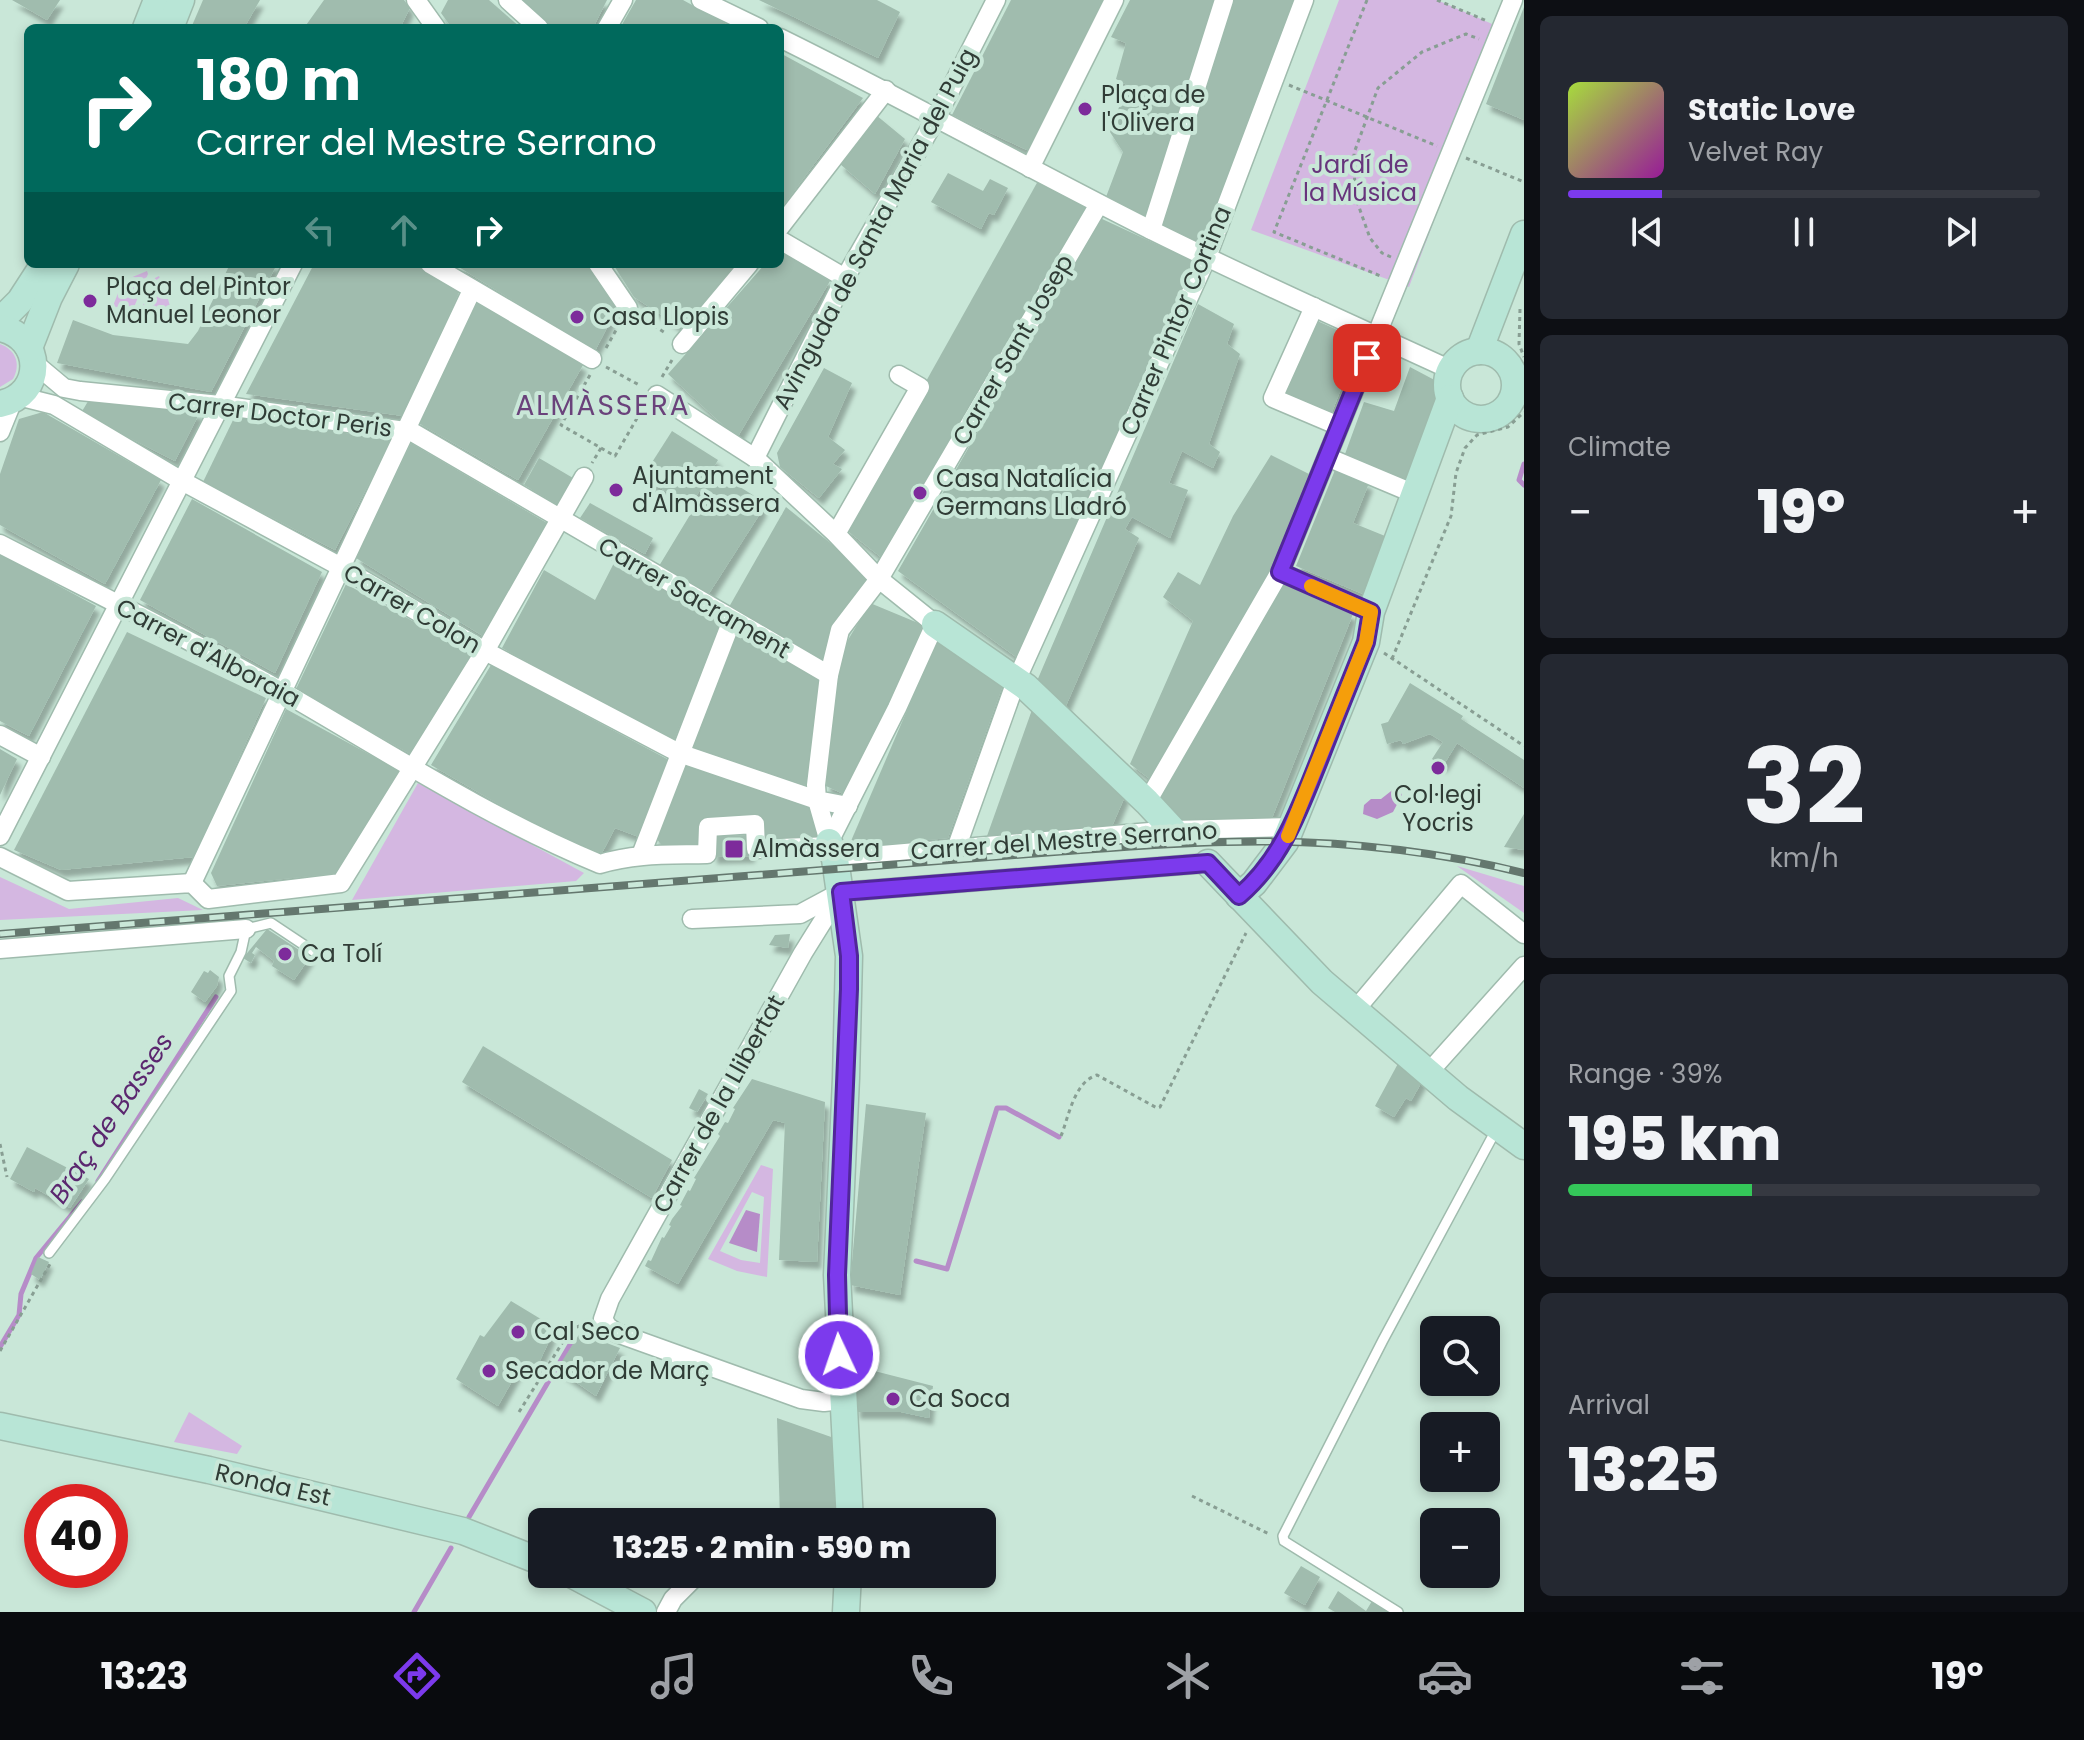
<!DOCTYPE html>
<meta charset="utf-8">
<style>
body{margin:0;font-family:Poppins,sans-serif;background:#242831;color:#f1f3f6;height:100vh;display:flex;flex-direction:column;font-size:30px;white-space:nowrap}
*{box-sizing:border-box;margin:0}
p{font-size:26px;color:#9ea1a6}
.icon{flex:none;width:44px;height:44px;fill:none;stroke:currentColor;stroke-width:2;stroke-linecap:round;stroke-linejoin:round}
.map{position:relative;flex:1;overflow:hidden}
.side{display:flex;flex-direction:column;gap:16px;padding:16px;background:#0d0f14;width:560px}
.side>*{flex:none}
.top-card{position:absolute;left:24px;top:24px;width:760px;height:244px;border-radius:12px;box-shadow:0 4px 12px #0003;background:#00695c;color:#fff;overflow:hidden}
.fabs{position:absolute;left:1420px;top:1316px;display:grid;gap:16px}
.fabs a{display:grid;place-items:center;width:80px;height:80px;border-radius:12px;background:#171b24;box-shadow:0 4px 12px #0003;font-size:40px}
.speed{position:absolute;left:24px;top:1484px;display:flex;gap:16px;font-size:40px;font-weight:700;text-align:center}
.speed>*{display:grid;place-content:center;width:104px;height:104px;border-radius:50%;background:#171b24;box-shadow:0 4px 12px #0003;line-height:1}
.speed .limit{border:12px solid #d22;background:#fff;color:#111}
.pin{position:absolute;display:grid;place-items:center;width:68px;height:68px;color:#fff;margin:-34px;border-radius:16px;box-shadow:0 4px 12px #0006}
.me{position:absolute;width:88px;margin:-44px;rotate:357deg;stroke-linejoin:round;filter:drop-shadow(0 0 6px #0008)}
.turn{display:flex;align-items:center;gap:28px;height:168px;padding:0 40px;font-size:36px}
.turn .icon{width:104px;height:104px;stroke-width:2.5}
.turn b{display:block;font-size:56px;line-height:68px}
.lanes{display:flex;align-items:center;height:76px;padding:0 40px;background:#0003;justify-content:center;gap:40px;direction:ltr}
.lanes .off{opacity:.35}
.big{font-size:60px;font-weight:800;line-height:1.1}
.side .card{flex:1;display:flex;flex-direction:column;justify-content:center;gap:12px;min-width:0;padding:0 28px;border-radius:12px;background:#242831}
.side .dial{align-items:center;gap:0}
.dial b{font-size:104px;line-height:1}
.song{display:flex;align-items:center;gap:24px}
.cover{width:96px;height:96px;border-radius:12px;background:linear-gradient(135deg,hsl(80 70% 55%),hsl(300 70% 35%))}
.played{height:8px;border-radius:4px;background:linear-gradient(90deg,#7c3aed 20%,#363941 20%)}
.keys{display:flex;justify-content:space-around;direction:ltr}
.heat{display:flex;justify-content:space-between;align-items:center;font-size:44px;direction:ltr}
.charge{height:12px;border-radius:6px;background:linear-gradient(90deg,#34c759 39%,#363941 0)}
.trip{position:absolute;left:528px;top:1508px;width:468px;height:80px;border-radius:12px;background:#171b24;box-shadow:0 4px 12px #0003;font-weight:800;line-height:80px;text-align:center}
.tab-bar{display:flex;height:128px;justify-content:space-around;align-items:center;background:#090b0e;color:#9ea1a6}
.tab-bar .icon{width:56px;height:56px}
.tab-bar .on{color:#7c3aed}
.tab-bar b{font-size:36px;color:#f1f3f6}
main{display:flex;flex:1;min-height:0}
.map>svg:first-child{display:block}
.green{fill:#d4b7e1;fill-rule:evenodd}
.water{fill:#b68cc8}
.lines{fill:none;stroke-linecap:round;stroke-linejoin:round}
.stream{stroke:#b68cc8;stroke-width:5}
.building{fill:#a0bcae;filter:url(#shadow)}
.lane-casing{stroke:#9fbbad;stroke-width:12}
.street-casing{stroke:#9fbbad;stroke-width:21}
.secondary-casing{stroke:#9fbbad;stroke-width:29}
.path{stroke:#889e93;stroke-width:3;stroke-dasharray:4 4;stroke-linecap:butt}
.lane{stroke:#fff;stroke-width:9}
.street{stroke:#fff;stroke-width:18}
.secondary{stroke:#b8e5d6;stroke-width:26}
.rail-casing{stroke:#64776e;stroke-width:8}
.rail{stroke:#c9e7d8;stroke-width:5;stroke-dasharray:15;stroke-linecap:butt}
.route-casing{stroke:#51269a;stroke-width:20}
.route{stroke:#7c3aed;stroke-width:14}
.slow{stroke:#f59e0b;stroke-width:14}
.poi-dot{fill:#7d2b9b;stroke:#c9e7d8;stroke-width:3}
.labels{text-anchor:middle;stroke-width:8;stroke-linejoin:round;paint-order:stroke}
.poi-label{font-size:24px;fill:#303c36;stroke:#c9e7d8;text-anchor:start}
.park-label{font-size:24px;fill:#67347c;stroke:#c9e7d8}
.street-label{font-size:24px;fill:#303c36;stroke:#c9e7d8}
.water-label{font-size:26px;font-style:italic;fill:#5b276f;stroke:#c9e7d8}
.quarter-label{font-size:28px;letter-spacing:2px;fill:#6a427b;stroke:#c9e7d8}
</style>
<main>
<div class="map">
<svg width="1524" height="1612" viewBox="0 0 1524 1612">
<defs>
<filter id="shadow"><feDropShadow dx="4" dy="7" stdDeviation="2" flood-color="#0004"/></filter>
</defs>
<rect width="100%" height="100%" fill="#c9e7d8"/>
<g class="green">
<polygon points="1339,0 1437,0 1506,30 1409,287 1251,230"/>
<polygon points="147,271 148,274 141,290 139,289 137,293 139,295 132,312 113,306 120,288 113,284 130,280 130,278"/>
<polygon points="159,276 166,294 163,295 165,299 168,299 173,317 140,313 146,298 149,299 151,294 149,293 155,278"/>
<path d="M0,344C16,350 21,364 13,379L0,387Z"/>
<polygon points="418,783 584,873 576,881 352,900"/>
<polygon points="1457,866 1524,886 1524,913"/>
<polygon points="0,877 69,909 178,898 203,910 0,920"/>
<path d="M761,1165L773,1169L767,1277L737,1271L708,1259ZM752,1192L764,1197L760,1263L741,1260L720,1251Z"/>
<polygon points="189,1412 242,1446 237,1454 174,1442"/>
</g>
<g class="water">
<polygon points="1395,788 1399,789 1402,795 1393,812 1377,819 1363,814 1364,805 1371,799 1381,799"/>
<polygon points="746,1210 760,1214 757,1252 729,1243"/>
</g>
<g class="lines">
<g class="stream">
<polyline points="1524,464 1519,480 1524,485"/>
<polyline points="98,1181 216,997"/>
<polyline points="916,1261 947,1269 997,1108 1006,1108 1059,1137"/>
<polyline points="0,1347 19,1315 21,1294 36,1258 82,1202"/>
<polyline points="469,1517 571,1343"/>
<polyline points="414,1612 451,1548"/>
</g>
</g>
<g class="building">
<polygon points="12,0 60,0 47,20"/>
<polygon points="203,0 260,0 244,28 191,28"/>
<polygon points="324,0 404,0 410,8 400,28 304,28"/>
<polygon points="448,0 489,0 521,28 452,28 441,13"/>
<polygon points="519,0 607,0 593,28 553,28"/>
<polygon points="636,0 683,0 734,28 620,28"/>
<polygon points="759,0 877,0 900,12 878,58"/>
<polygon points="1011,0 1108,0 1029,151 952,115"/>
<polygon points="1130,0 1218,0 1148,217 1106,197 1123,152 1110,132 1127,85 1116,79 1126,43 1111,37"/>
<polygon points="1231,0 1296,0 1202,244 1160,225"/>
<polygon points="1524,7 1524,120 1486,104"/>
<polygon points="780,53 863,98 780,210"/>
<polygon points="876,115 905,139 875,194 840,164"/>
<polygon points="948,173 983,191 990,179 1008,188 994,215 989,213 981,229 931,202"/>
<polygon points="1038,181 1086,207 882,558 844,528"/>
<polygon points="1100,218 1195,262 1070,537 1019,659 898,571"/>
<polygon points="780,250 830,281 737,438 668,374 765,264 780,264"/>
<polygon points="230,264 277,264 211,392 57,363 73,320 113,335 188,344 198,331"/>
<polygon points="314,264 415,264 460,290 403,416 246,394"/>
<polygon points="454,264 587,264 617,308 595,351"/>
<polygon points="613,264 737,264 683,329 634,297"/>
<polygon points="477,303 583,365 518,480 415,421"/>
<polygon points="1198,304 1234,324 1227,344 1240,354 1209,444 1220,452 1213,468 1182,451 1169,483 1188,490 1170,538 1132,517 1125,529 1139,538 1065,708 1037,681"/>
<polygon points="1313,319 1360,340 1330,417 1281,395"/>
<polygon points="1410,367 1442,384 1406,482 1345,454 1364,402 1394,411"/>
<polygon points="824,368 852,383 828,437 845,450 833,464 842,469 819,498 780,467 777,453"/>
<polygon points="90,398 200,412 175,461 81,413"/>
<polygon points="43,412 161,480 105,584 0,525 0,474 19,419"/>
<polygon points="235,416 391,440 335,550 203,482"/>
<polygon points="672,431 718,460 691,505 642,478"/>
<polygon points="411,443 547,523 483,636 356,558"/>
<polygon points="1271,455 1309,474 1270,569 1150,779 1130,764 1193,621 1163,597 1178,572 1200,585 1233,516"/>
<polygon points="539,458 573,478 558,505 524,485"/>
<polygon points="1335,470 1369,483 1353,523 1385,536 1363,594 1296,566"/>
<polygon points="716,472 764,502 761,507 763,509 708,595 659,566"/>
<polygon points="192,499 322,572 275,673 140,600"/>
<polygon points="590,503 653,538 645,554 580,518"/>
<polygon points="786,507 871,576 825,664 729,607"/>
<polygon points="0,554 96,606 29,736 0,721"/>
<polygon points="615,561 721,624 674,740 502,648 544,570 595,600"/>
<polygon points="346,584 472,654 414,756 296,689"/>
<polygon points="1283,584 1353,614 1270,823 1188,824 1153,797"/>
<polygon points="870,603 923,625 848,796 826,786 839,655"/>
<polygon points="734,630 822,680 809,786 690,748"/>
<polygon points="127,632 266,698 194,857 61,870 14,850"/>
<polygon points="938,638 1004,682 948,838 848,848"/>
<polygon points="491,665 669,760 639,837 615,828 602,853 549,833 431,765"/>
<polygon points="1410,683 1463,716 1461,719 1524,760 1524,788 1457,743 1443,766 1432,759 1443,742 1430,734 1403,744 1401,740 1387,744 1381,724 1388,722"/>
<polygon points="1033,707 1126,794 1112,826 987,836"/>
<polygon points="286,709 400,771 339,873 217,886 211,873"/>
<polygon points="0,749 17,759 0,795"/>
<polygon points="684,765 812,807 817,840 764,844 758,819 701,825 701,851 668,853 655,837"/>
<polygon points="1524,814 1524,850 1504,847"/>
<polygon points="750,835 751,856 713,857 713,836"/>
<polygon points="267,929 310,957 294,980 272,966 274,961 256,947 252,953 255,955 251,963 243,958"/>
<polygon points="790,934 788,948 769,945 775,935"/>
<polygon points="210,970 219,977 217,986 205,1002 191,992 204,971 208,973"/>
<polygon points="483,1046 672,1160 652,1198 462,1082"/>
<polygon points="1401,1058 1424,1078 1411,1101 1406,1098 1394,1117 1375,1106"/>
<polygon points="752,1079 825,1102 817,1262 779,1260 785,1123 773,1120 678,1284 645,1266 648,1260 651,1261 662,1237 664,1238 671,1226 669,1225 672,1219 682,1206 680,1205 688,1190 690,1191 696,1179 694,1178 720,1136 718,1134 725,1122 728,1123 735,1109 733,1108"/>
<polygon points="699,1089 708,1094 697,1112 689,1108"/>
<polygon points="866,1104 926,1113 900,1295 850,1285"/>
<polygon points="27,1147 89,1179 70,1208 35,1188 34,1192 10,1179"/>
<polygon points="38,1257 49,1262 40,1280 31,1274"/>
<polygon points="511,1301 549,1324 544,1329 552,1335 536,1369 523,1362 498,1406 456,1379 480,1335 484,1337"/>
<polygon points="580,1333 620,1348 596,1396 557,1369"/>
<polygon points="855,1366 933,1386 929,1418 901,1412 856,1412"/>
<polygon points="777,1418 834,1438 836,1522 780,1519"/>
<polygon points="1301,1566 1320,1577 1305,1605 1284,1593"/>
<polygon points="1338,1591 1366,1611 1372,1601 1390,1612 1335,1612 1328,1608"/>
</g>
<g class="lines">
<g class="lane-casing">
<g id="lane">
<polyline points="49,1253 105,1179 231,991 229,976 241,952 246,929 271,923 316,953"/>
<polyline points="1398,1612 1284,1541 1283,1536 1383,1340 1496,1130"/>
</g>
</g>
<g class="street-casing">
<g id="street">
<polyline points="416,0 436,28"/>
<polyline points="508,0 539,28"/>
<polyline points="701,0 759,28"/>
<polyline points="607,28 623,0"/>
<path d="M780,38C904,99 1024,166 1147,228C1247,278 1349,323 1451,370"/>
<polyline points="1030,168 1114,0"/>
<polyline points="780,227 886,90"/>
<polyline points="1151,230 1224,0"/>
<polyline points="780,240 845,278"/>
<polyline points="430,264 592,359"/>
<polyline points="598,264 628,308"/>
<polyline points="1314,307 1273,398 1339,426"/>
<polyline points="682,344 749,264"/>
<polyline points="33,362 64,388 80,391 220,405 405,431 407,429 829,675"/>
<polyline points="657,395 755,458 836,534 879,579 935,624 897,708 829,842"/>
<polyline points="18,396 54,405 182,481 341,567 485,651 679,753 817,800 829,842"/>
<polyline points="0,432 13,400"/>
<polyline points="1327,457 1415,494"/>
<polyline points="755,458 845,278 935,120 996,0"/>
<polyline points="836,534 920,387 899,375"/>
<path d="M0,544C95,593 192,640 285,693C389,753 489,818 600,864C635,853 670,855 707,854L708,827L755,824L756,849L831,846"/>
<polyline points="1280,572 1371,612"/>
<polyline points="0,735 41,757"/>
<polyline points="1147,802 1280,572 1513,0"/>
<polyline points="848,806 817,800 816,785 829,675 840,630 879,579 1099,204"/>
<polyline points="0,836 293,264"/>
<polyline points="956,849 1016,681 1207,257 1304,0"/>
<polyline points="641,855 732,620"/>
<polyline points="0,857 68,891 192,883 208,899 341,883 485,651 584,477"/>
<polyline points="835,859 1173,830 1292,827"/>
<polyline points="192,883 472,290"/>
<polyline points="841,892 803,953 610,1299 603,1319 608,1327 617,1333 801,1399 824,1402 842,1400"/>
<polyline points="692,919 800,914 841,892 1208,863"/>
<polyline points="0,949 246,929"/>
<polyline points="1356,1009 1461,884 1524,934"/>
<polyline points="1429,1072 1524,966"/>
<polyline points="666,1612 673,1599 698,1574"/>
</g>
</g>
<g class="secondary-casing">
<g id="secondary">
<polyline points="146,28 157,0"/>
<polyline points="170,28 181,0"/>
<polyline points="0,321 20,301 44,264"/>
<path d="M0,328C44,337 45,395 0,404"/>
<polyline points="29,348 49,297 66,264"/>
<polyline points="1479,351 1524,234"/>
<circle cx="1481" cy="385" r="34"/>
<polyline points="935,624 1026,687 1147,802 1173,830"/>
<polyline points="829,842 835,859 849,956 846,1078 837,1275 850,1522"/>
<polyline points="1208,863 1322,982 1458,1098 1524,1146"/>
<polyline points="1239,896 1254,883 1285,842 1366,642 1371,612 1450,398"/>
<polyline points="0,1426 209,1470 463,1531 542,1562"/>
<polyline points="571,1574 643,1612"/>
<polyline points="846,1612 848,1574"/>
</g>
</g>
<g class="path">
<polyline points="1367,0 1274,232 1383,277"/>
<polyline points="1437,0 1487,21"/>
<polyline points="1289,85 1437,146"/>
<polyline points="1466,158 1524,182"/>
<polyline points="1391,257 1382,253 1370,238 1355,196 1354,153 1378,88 1422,52 1466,34 1479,39"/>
<polyline points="1520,309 1519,344 1524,357"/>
<polyline points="640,317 667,334"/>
<polyline points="606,348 620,323"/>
<polyline points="606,367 641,386"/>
<polyline points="590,375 561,425 601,448 592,463"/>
<polyline points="662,377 672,360"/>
<polyline points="601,448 615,456 643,408"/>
<polyline points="1384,653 1524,746"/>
<polyline points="1392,659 1451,516 1456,473 1465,448 1477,435 1508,427 1524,412"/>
<path d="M1061,1136C1069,1116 1074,1082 1097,1075L1157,1108L1160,1107L1246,933"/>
<polyline points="0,1144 7,1177"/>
<polyline points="0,1351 50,1264"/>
<polyline points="519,1412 571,1329 588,1323"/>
<polyline points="1192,1496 1269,1534"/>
</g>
<use href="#lane" class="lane"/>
<use href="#street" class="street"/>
<use href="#secondary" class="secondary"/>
<g class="rail-casing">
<path id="rail" d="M0,934L1054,852C1111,848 1168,843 1226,842C1325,839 1427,849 1524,873"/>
</g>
<use href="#rail" class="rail"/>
</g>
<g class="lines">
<g class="route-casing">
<path id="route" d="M839,1355L837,1275L849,989V956L841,892L1208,863L1239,896C1283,858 1299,810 1320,758C1335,719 1351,680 1366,642L1371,612L1280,572L1367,358"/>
</g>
<use href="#route" class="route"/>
<polyline class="slow" points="1288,836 1366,642 1371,612 1311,586"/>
</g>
<g class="poi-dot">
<circle cx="1085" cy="109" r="8"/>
<circle cx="90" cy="301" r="8"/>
<circle cx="577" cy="317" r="8"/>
<circle cx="616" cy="490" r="8"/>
<circle cx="920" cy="493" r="8"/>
<circle cx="1438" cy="768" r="8"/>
<rect x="724" y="839" width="20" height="20" rx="4"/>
<circle cx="285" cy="954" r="8"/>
<circle cx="518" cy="1332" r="8"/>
<circle cx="489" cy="1371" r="8"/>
<circle cx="893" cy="1399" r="8"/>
</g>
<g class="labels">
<g class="poi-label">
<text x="1101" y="103">Plaça de<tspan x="1101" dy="28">l'Olivera</tspan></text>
<text x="106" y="295">Plaça del Pintor<tspan x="106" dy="28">Manuel Leonor</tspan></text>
<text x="593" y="325">Casa Llopis</text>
<text x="632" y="484">Ajuntament<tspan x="632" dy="28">d'Almàssera</tspan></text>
<text x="936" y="487">Casa Natalícia<tspan x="936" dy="28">Germans Lladró</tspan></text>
<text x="1438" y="803" text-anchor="middle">Col·legi<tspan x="1438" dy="28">Yocris</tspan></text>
<text x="752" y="857">Almàssera</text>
<text x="301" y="962">Ca Tolí</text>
<text x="534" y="1340">Cal Seco</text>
<text x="505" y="1379">Secador de Març</text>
<text x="909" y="1407">Ca Soca</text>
</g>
<g class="park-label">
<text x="1360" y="173">Jardí de<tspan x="1360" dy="28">la Música</tspan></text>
</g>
<g class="street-label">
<text transform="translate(875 229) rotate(-62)" y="8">Avinguda de Santa Maria del Puig</text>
<text transform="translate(1176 321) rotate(-67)" y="8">Carrer Pintor Cortina</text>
<text transform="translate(1013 350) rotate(-60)" y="8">Carrer Sant Josep</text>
<text transform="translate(280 415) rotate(7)" y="8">Carrer Doctor Peris</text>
<text transform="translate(694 598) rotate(30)" y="8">Carrer Sacrament</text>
<text transform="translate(412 609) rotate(30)" y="8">Carrer Colon</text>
<text transform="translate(208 653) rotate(28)" y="8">Carrer d'Alboraia</text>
<text transform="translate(1064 841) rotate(-4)" y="8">Carrer del Mestre Serrano</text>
<text transform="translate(719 1104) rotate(-61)" y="8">Carrer de la Llibertat</text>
<text transform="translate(273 1485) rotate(13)" y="8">Ronda Est</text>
</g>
<g class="water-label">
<text transform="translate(111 1118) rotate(-56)" y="9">Braç de Basses</text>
</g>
<g class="quarter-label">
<text x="603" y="415">ALMÀSSERA</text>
</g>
</g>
</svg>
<div class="fabs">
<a><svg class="icon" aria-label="search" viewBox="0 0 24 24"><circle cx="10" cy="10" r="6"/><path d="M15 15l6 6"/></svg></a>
<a>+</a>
<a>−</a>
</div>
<div class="speed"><div class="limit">40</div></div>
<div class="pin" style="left:1367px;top:358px;background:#d93025"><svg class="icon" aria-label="arrive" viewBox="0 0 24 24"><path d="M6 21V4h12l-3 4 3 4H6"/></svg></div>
<svg class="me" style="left:839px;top:1355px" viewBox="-20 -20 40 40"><circle r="17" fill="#7c3aed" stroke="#fff" stroke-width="3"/><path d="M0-11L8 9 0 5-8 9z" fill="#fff"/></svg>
<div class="trip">13:25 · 2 min · 590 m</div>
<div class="top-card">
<div class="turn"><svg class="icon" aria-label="right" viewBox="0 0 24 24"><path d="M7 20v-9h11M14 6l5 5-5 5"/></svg><div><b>180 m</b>Carrer del Mestre Serrano</div></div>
<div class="lanes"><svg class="icon off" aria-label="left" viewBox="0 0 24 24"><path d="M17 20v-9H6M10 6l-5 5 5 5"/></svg><svg class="icon off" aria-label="ahead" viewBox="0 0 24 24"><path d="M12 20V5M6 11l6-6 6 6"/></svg><svg class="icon" aria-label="right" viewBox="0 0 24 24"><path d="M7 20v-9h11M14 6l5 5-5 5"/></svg></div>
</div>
</div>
<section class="side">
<div class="card">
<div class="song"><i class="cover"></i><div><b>Static Love</b><p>Velvet Ray</p></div></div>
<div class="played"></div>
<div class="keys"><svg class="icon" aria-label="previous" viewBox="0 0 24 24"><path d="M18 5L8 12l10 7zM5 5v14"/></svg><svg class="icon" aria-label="pause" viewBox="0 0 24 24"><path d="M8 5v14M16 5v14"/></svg><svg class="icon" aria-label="next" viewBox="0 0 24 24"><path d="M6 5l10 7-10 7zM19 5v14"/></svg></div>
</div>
<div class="card"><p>Climate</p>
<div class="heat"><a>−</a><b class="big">19°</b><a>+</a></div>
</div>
<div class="card dial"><b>32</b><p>km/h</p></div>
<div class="card"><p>Range · 39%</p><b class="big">195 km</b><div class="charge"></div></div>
<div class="card"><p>Arrival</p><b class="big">13:25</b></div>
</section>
</main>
<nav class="tab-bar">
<b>13:23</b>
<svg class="icon on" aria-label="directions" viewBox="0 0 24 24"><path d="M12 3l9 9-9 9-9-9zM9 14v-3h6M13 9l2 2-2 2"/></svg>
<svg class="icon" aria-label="music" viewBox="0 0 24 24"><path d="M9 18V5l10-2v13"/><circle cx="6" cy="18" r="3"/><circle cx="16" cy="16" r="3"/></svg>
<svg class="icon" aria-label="phone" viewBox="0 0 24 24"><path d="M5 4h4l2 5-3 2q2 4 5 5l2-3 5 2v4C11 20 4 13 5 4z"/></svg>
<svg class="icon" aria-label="climate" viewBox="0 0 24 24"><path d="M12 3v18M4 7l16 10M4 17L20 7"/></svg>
<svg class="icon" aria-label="car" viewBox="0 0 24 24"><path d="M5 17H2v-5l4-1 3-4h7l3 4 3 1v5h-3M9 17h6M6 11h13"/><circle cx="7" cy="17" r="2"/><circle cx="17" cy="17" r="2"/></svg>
<svg class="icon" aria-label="filters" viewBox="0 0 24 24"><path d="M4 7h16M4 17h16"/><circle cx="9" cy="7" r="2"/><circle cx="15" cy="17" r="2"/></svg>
<b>19°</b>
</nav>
